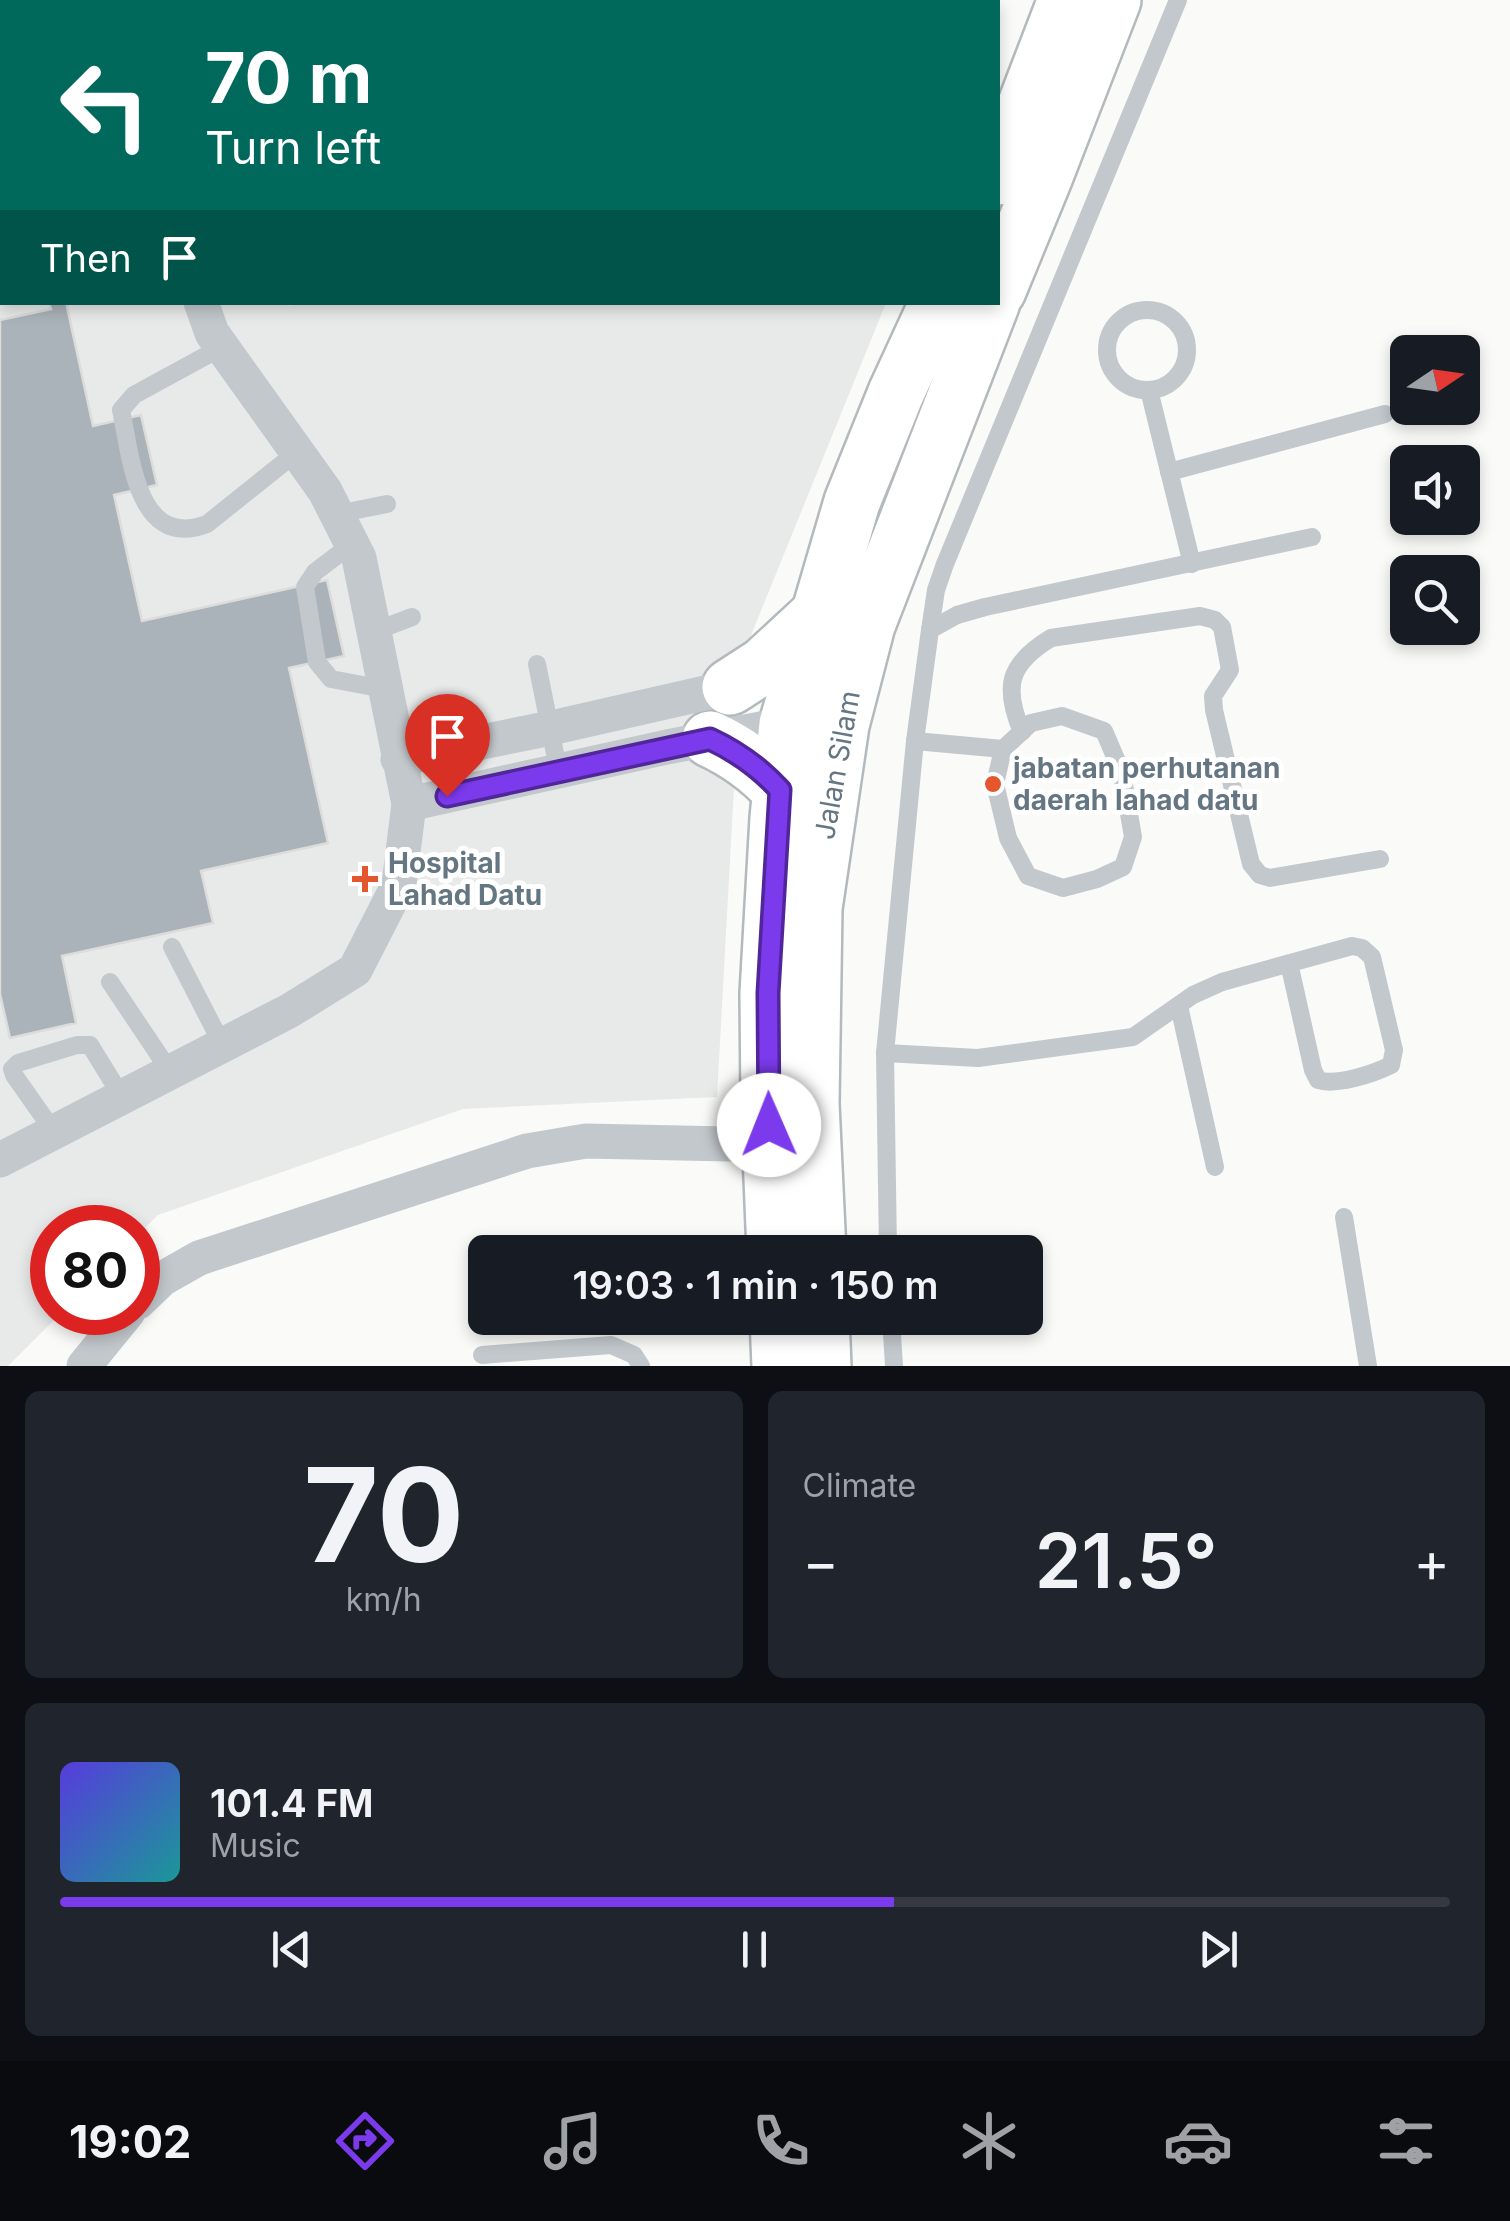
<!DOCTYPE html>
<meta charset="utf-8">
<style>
body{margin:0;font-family:Inter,sans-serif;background:#20242c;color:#f1f3f6;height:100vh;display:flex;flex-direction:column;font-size:38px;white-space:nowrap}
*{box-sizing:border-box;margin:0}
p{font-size:32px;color:#9ea1a6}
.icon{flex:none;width:55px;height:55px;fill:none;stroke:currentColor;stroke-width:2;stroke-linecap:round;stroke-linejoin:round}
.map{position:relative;height:1366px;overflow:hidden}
.sheet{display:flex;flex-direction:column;gap:25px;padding:25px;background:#0d0f14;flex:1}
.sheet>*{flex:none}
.banner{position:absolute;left:0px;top:0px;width:1000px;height:305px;box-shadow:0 5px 15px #0003;background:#00695c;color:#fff;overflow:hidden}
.needle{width:65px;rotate:77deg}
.fabs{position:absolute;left:1390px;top:335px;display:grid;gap:20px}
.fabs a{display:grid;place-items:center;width:90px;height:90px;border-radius:15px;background:#171b24;box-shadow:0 5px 15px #0003;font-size:50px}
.speed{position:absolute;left:30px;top:1205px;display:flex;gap:20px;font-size:50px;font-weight:700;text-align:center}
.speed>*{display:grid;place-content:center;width:130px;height:130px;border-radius:50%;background:#171b24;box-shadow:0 5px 15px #0003;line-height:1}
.speed .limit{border:15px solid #d22;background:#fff;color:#111}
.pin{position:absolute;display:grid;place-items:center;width:85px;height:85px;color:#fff;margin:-102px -42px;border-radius:50% 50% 50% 0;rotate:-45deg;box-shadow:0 0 10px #0007}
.pin .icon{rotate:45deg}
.me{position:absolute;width:110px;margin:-55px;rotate:359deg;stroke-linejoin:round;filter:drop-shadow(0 0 8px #0008)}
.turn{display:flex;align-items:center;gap:35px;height:210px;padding:0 40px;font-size:45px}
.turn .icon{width:130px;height:130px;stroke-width:2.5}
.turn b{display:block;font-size:70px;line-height:85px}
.then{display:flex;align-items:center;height:95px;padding:0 40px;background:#0003;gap:20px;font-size:38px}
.big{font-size:75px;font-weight:600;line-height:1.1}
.sheet .card{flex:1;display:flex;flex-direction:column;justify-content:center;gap:15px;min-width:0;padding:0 35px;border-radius:15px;background:#20242c}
.sheet .dial{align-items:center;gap:0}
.dial b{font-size:130px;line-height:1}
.song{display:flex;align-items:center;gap:30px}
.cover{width:120px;height:120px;border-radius:15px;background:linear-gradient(135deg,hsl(250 70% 55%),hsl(180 70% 35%))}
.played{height:10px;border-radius:5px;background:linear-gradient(90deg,#7c3aed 60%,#363941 60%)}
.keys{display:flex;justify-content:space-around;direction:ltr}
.heat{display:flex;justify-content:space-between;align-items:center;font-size:55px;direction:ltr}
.sheet .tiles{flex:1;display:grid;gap:25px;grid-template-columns:1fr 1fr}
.card:last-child{grid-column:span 2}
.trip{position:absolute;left:468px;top:1235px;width:575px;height:100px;border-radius:15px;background:#171b24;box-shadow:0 5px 15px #0003;font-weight:600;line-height:100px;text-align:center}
.tabs{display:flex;height:160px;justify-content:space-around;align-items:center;background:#090b0e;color:#9ea1a6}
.tabs .icon{width:70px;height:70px}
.tabs .selected{color:#7c3aed}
.tabs b{font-size:45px;color:#f1f3f6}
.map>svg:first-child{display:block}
.built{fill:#e8e9e9}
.building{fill:#aab3b9;stroke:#dcdcda;stroke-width:2.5}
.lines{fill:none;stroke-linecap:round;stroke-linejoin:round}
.highway-casing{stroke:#b4b9bd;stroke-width:60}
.lane{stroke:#c3c8cc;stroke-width:18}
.street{stroke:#c3c8cc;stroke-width:35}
.highway{stroke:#fff;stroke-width:55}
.route-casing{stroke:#51269a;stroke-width:25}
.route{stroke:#7c3aed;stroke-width:18}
.poi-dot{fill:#e4572e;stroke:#fff;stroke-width:4}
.labels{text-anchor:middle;stroke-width:10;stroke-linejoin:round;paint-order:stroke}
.street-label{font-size:28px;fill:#657683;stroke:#fff}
.poi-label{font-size:28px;font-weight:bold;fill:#657683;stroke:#fff;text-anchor:start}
</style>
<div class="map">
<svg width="1510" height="1366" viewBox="0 0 1510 1366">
<rect width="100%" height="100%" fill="#fafaf8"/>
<polygon class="built" points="0,0 220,0 221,2 2,2 2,302 288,302 289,306 303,302 886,303 741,660 717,1097 463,1109 158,1215 138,1235 138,1228 52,1228 52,1312 61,1313 8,1366 0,1366"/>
<polygon class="building" points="49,302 66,302 93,426 141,415 157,485 114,495 142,621 327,580 344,656 289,668 328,843 201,871 213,923 62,956 76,1023 10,1038 0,994 0,320 51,309"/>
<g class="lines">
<g class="highway-casing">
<g id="highway">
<polyline points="998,177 1066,0"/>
<polyline points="998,290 1044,178 1113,0"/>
<polyline points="730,687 764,665 817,616"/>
<path d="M710,739C738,752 759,767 780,790"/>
<polyline points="775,1252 769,1105 768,993 778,818 787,724 852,502 896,393 938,302"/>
<polyline points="818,1252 811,1104 814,908 841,725 867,625 992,302"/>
<polyline points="778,1318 780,1366"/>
<polyline points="821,1318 823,1366"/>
</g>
</g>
<g class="lane">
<circle cx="1147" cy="350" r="40"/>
<path d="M222,347L134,395L121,410C131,457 137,550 207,524L297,452"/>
<polyline points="1149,390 1192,564"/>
<polyline points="1169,472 1385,414"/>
<polyline points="337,514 387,504"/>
<polyline points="352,544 315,572 305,587 317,662 331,679 384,689"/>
<polyline points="930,630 936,590 945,564 1178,0"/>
<polyline points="373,632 412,617"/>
<polyline points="537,664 559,773"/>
<polygon points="1062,716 1104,731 1122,773 1133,837 1123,867 1097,879 1063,888 1028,876 1008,838 995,784 1003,749 1031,723"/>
<path d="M1022,732C1003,687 1008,664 1051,638L1200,616L1215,620L1222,627L1230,670L1213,696L1214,710L1251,864L1260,875L1270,878L1380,859"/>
<polyline points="915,741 1003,749"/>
<polyline points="172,947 223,1046"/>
<polyline points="110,982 171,1073"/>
<polyline points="1179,1006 1215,1167"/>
<path d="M885,1053L978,1058L1133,1037L1193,995L1222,982L1352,946L1362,948L1372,957L1394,1050L1391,1065C1373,1074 1336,1086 1318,1080L1313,1070L1289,963"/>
<polyline points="54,1132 14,1075 12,1069 18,1063 77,1045 90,1045 122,1097"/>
<polyline points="1344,1217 1368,1366"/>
<polyline points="888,1252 885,1053 915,741 930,630 957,615 985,607 1312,537"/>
<polyline points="891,1318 894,1366"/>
<polyline points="482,1355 611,1345 634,1355 641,1366"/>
</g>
<g class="street">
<polyline points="128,0 129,2"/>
<polyline points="398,759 551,728 749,683"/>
<polyline points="409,804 667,747 787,724 805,724"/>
<polyline points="0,1160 289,1011 355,970 399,884 409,804 359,558 325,491 212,333 201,302"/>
<polyline points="138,1302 162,1279 199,1258 527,1151 586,1141 770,1145"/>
<polyline points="84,1366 128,1312"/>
</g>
<use href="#highway" class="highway"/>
</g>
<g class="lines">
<g class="route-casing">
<path id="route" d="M447,796L710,739C738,752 759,767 780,790L768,993L769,1125"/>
</g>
<use href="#route" class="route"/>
</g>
<g class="poi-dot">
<circle cx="993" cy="784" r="10"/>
<path d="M360 864h10v10h10v10h-10v10h-10v-10h-10v-10h10z"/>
</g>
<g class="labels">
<g class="street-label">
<text transform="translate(837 765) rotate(-80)" y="10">Jalan Silam</text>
</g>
<g class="poi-label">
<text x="1013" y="778">jabatan perhutanan<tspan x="1013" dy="32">daerah lahad datu</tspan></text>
<text x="388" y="873">Hospital<tspan x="388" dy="32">Lahad Datu</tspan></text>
</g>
</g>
</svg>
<div class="fabs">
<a><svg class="needle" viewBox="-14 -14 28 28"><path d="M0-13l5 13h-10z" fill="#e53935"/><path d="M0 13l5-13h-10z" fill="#9ea1a6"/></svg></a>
<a><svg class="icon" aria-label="sound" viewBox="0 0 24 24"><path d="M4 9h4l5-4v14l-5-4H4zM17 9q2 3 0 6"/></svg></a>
<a><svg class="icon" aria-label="search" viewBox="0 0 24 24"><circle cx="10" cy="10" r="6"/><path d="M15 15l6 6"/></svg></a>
</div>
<div class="speed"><div class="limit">80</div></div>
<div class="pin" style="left:447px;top:796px;background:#d93025"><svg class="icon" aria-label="arrive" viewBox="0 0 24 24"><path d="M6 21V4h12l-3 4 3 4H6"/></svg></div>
<svg class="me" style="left:769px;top:1125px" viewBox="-20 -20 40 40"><circle r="19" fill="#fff"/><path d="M0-13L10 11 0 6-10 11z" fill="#7c3aed"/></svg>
<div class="trip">19:03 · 1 min · 150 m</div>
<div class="banner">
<div class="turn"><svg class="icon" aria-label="left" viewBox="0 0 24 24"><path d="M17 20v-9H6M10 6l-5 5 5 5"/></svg><div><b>70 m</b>Turn left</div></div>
<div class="then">Then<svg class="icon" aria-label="arrive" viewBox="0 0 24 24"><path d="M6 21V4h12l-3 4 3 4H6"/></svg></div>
</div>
</div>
<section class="sheet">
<div class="tiles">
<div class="card dial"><b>70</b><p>km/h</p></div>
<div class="card"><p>Climate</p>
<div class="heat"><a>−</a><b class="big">21.5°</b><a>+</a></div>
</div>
<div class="card">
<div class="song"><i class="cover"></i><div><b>101.4 FM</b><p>Music</p></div></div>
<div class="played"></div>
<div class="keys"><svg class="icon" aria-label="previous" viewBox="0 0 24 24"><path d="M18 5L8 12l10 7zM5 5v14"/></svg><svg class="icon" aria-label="pause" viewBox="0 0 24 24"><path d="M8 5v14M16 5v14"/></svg><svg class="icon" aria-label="next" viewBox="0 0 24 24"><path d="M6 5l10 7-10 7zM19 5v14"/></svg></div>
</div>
</div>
</section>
<nav class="tabs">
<b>19:02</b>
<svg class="icon selected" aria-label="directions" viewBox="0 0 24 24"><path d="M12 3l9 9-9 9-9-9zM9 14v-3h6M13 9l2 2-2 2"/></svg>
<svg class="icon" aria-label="music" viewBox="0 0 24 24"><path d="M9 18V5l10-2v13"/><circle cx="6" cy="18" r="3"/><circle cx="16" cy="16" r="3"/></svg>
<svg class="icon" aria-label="phone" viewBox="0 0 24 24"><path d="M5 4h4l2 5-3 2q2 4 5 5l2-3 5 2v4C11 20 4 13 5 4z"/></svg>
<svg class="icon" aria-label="climate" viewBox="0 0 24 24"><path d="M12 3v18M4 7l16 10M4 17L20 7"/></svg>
<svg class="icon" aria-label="car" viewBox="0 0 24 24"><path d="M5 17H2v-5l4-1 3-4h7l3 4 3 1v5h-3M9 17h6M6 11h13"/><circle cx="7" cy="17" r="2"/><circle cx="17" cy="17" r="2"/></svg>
<svg class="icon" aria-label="filters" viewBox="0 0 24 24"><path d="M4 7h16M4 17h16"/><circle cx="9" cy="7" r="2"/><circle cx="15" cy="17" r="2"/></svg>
</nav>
